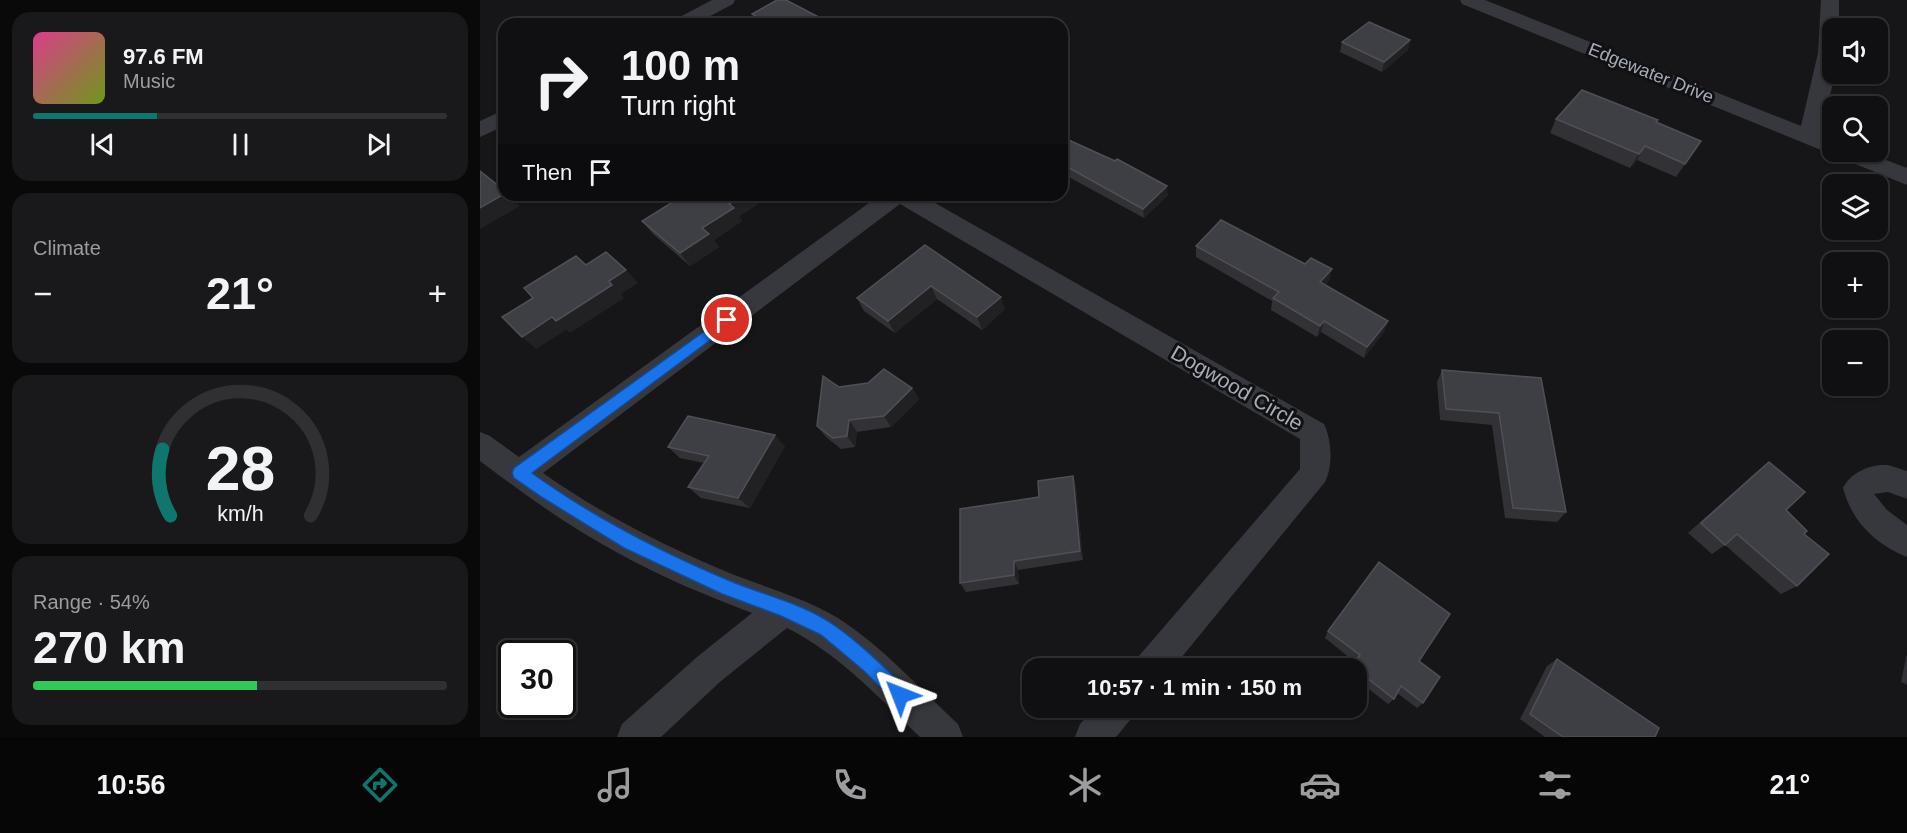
<!DOCTYPE html>
<meta charset="utf-8">
<style>
body{margin:0;font-family:Arial,sans-serif;background:#19191b;color:#f1f3f6;height:100vh;display:flex;flex-direction:column;font-size:22px;white-space:nowrap}
*{box-sizing:border-box;margin:0}
p{font-size:20px;color:#9c9d9f}
.icon{flex:none;width:33px;height:33px;fill:none;stroke:currentColor;stroke-width:2;stroke-linecap:round;stroke-linejoin:round}
.map{position:relative;flex:1;overflow:hidden}
.side{display:flex;flex-direction:column;gap:12px;padding:12px;background:#09090a;width:480px}
.side>*{flex:none}
.top-card{position:absolute;left:18px;top:18px;width:570px;height:183px;border-radius:18px;box-shadow:0 2px 4px #0004,0 0 0 2px #303032;background:#101012;color:#f1f3f6;overflow:hidden}
.buttons{position:absolute;left:1342px;top:18px;display:grid;gap:12px}
.buttons a{display:grid;place-items:center;width:66px;height:66px;border-radius:12px;background:#101012;box-shadow:0 2px 4px #0004,0 0 0 2px #303032;font-size:30px}
.speed{position:absolute;left:18px;top:640px;display:flex;gap:12px;font-size:30px;font-weight:700;text-align:center}
.speed>*{display:grid;place-content:center;width:78px;height:78px;border-radius:50%;background:#101012;box-shadow:0 2px 4px #0004,0 0 0 2px #303032;line-height:1}
.speed .limit{border:3px solid #111;border-radius:9px;background:#fff;color:#111}
.pin{position:absolute;display:grid;place-items:center;width:51px;height:51px;color:#fff;margin:-26px;border:3px solid #fff;border-radius:50%;box-shadow:0 2px 6px #0007}
.me{position:absolute;width:66px;margin:-33px;rotate:315deg;stroke-linejoin:round;filter:drop-shadow(0 0 4px #0008)}
.turn{display:flex;align-items:center;gap:21px;height:126px;padding:0 24px;font-size:27px}
.turn .icon{width:78px;height:78px;stroke-width:2.5}
.turn b{display:block;font-size:42px;line-height:51px}
.then{display:flex;align-items:center;height:57px;padding:0 24px;background:#0003;gap:12px;font-size:22px}
.big{font-size:45px;font-weight:600;line-height:1.1}
.side .card{flex:1;display:flex;flex-direction:column;justify-content:center;gap:9px;min-width:0;padding:0 21px;border-radius:18px;background:#19191b}
.side .dial{align-items:center;gap:0}
.dial svg{height:156px;overflow:visible;fill:none;stroke:#303032;stroke-width:7;stroke-linecap:round;text-anchor:middle}
.dial text{fill:#f1f3f6;stroke:none}
.song{display:flex;align-items:center;gap:18px}
.cover{width:72px;height:72px;border-radius:9px;background:linear-gradient(135deg,hsl(330 70% 55%),hsl(80 70% 35%))}
.played{height:6px;border-radius:3px;background:linear-gradient(90deg,#0f766e 30%,#303032 30%)}
.keys{display:flex;justify-content:space-around;direction:ltr}
.heat{display:flex;justify-content:space-between;align-items:center;font-size:33px;direction:ltr}
.charge{height:9px;border-radius:4px;background:linear-gradient(90deg,#34c759 54%,#303032 0)}
.trip{position:absolute;left:542px;top:658px;width:345px;height:60px;border-radius:18px;background:#101012;box-shadow:0 2px 4px #0004,0 0 0 2px #303032;font-weight:600;line-height:60px;text-align:center}
.menu{display:flex;height:96px;justify-content:space-around;align-items:center;background:#060607;color:#9c9d9f}
.menu .icon{width:42px;height:42px}
.menu .active{color:#0f766e}
.menu b{font-size:27px;color:#f1f3f6}
main{display:flex;flex:1;min-height:0}
.map>svg:first-child{display:block}
.lines{fill:none;stroke-linecap:round;stroke-linejoin:round}
.street{fill:#36383d;fill-rule:evenodd}
.wall{fill:#323236}
.shaded-wall{fill:#212124}
.building{fill:#3e3f44;stroke:#4f5056;stroke-width:1.5}
.route{fill:#1a73e8;stroke:#114b97;stroke-width:1.5}
.labels{text-anchor:middle;stroke-width:6;stroke-linejoin:round;paint-order:stroke}
.far-street-label{font-size:18px;fill:#a7acb9;stroke:#111113}
.street-label{font-size:21px;fill:#a7acb9;stroke:#111113}
</style>
<main>
<section class="side">
<div class="card">
<div class="song"><i class="cover"></i><div><b>97.6 FM</b><p>Music</p></div></div>
<div class="played"></div>
<div class="keys"><svg class="icon" aria-label="previous" viewBox="0 0 24 24"><path d="M18 5L8 12l10 7zM5 5v14"/></svg><svg class="icon" aria-label="pause" viewBox="0 0 24 24"><path d="M8 5v14M16 5v14"/></svg><svg class="icon" aria-label="next" viewBox="0 0 24 24"><path d="M6 5l10 7-10 7zM19 5v14"/></svg></div>
</div>
<div class="card"><p>Climate</p>
<div class="heat"><a>−</a><b class="big">21°</b><a>+</a></div>
</div>
<div class="card dial"><svg viewBox="0 0 100 80">
<path d="M14 69A42 42 0 1 1 86 69"/>
<path d="M14 69A42 42 0 0 1 10 35" stroke="#0f766e"/>
<text x="50" y="56" font-size="32" font-weight="700">28</text>
<text x="50" y="72" font-size="11">km/h</text>
</svg></div>
<div class="card"><p>Range · 54%</p><b class="big">270 km</b><div class="charge"></div></div>
</section>
<div class="map">
<svg width="1427" height="737" viewBox="0 0 1427 737">
<rect width="100%" height="100%" fill="#161618"/>
<g class="lines">
<g class="street">
<polygon points="232,0 255,0 253,4 215,24 191,24 194,20"/>
<polygon points="980,0 1005,0 1321,126 1338,53 1341,0 1359,0 1359,28 1353,28 1355,74 1341,134 1353,139 1353,152 1385,152 1427,168 1427,185 982,4"/>
<polygon points="24,110 24,126 0,137 0,121"/>
<path d="M400,195H441L844,424C852,440 853,467 845,482L692,669H653L658,657L820,469V439L420,204L63,473C121,514 186,547 252,574C287,588 325,598 358,618C402,646 440,689 478,724L483,737H440C398,697 359,654 307,628L241,681L181,737H137L142,724L217,657L272,613C227,596 181,577 138,553C89,527 44,494 0,461V432L10,436L39,457Z"/>
<path d="M1408,465L1427,471V499L1408,492L1394,494L1407,510L1427,525V557C1395,544 1372,522 1363,488C1371,472 1390,464 1408,465Z"/>
<polygon points="615,708 655,708 650,720 636,737 595,737 600,724"/>
</g>
</g>
<g class="wall">
<polygon points="272,14 352,24 277,24"/>
<polygon points="930,40 928,50 902,72 860,52 862,42"/>
<polygon points="1076,119 1177,122 1221,141 1196,177 1157,160 1150,168 1070,133"/>
<polygon points="582,137 688,195 664,218 585,175 583,177 582,177"/>
<polygon points="204,195 286,195 276,201 278,204 259,216 262,221 234,240 239,247 210,266 173,234 162,221"/>
<polygon points="445,245 525,309 502,330 457,299 415,333 384,311 377,298"/>
<polygon points="716,246 852,269 849,281 845,285 908,321 904,332 884,358 841,332 837,337 791,310 792,301 716,257"/>
<polygon points="962,370 1061,378 1086,512 1077,522 1025,518 1012,425 960,420 957,382"/>
<polygon points="359,387 432,388 439,399 411,427 377,432 375,447 361,449 346,437 337,426"/>
<polygon points="305,446 270,508 221,498 208,487 224,463 200,458 188,447"/>
<polygon points="1289,462 1306,510 1324,534 1317,586 1301,594 1245,545 1232,554 1208,533 1275,473"/>
<polygon points="593,476 596,487 603,560 538,570 539,584 486,592 480,583 559,497"/>
<polygon points="848,631 939,661 943,703 937,708 917,693 914,699 908,704 876,679 876,669 870,669 875,662 845,638"/>
<polygon points="1427,653 1427,685 1421,682"/>
<polygon points="1077,659 1175,737 1065,737 1040,719 1067,666"/>
</g>
<g class="shaded-wall">
<polygon points="930,40 928,50 902,72 904,62"/>
<polygon points="1165,146 1157,160 1150,168 1159,154"/>
<polygon points="584,165 585,175 583,177 582,167"/>
<polygon points="687,186 688,195 664,218 663,209"/>
<polygon points="24,194 24,195 29,195 40,206 0,229 0,208"/>
<polygon points="263,195 286,195 276,201 278,204 259,216 262,221 234,240 239,247 210,266 200,253 222,228 249,204"/>
<polygon points="852,269 849,281 837,294 840,282"/>
<polygon points="146,270 158,283 141,294 144,298 90,333 76,321 129,281"/>
<polygon points="451,286 457,299 415,333 408,321"/>
<polygon points="521,297 525,309 502,330 497,317"/>
<polygon points="72,317 86,330 56,349 42,337"/>
<polygon points="844,321 841,332 837,337 840,326"/>
<polygon points="908,321 904,332 884,358 887,347"/>
<polygon points="432,388 439,399 411,427 404,416"/>
<polygon points="369,420 377,432 375,447 367,436"/>
<polygon points="295,435 305,446 270,508 258,498"/>
<polygon points="593,476 596,487 603,560 600,551"/>
<polygon points="534,561 538,570 539,584 534,575"/>
</g>
<g class="building">
<polygon points="297,0 306,0 352,24 290,24 272,14"/>
<polygon points="889,22 930,40 904,62 862,42"/>
<polygon points="1102,90 1178,120 1176,122 1221,141 1205,164 1165,146 1159,154 1076,119"/>
<polygon points="582,137 635,161 637,159 687,186 663,209 584,165 582,167"/>
<polygon points="0,171 24,190 24,194 0,208"/>
<polygon points="204,195 263,195 249,204 254,208 222,228 229,234 200,253 162,221"/>
<polygon points="741,220 825,264 831,258 852,269 840,282 908,321 887,347 844,321 840,326 793,298 799,292 716,246"/>
<polygon points="445,245 521,297 497,317 451,286 408,321 377,298"/>
<polygon points="126,252 146,270 129,281 132,285 76,321 72,317 42,337 22,317 53,298 44,288 96,256 106,265"/>
<polygon points="404,369 432,388 404,416 369,420 367,436 353,438 337,426 343,376 359,387 388,383"/>
<polygon points="962,370 1061,378 1086,512 1033,508 1019,413 966,409"/>
<polygon points="208,416 295,435 258,498 208,487 229,456 188,447"/>
<polygon points="1289,462 1325,492 1306,510 1327,531 1324,534 1349,554 1317,586 1257,534 1245,545 1221,523"/>
<polygon points="593,476 600,551 534,561 534,575 480,583 480,509 559,497 558,481"/>
<polygon points="899,562 970,614 939,661 960,677 943,703 921,686 914,699 872,666 880,655 848,631"/>
<polygon points="1077,659 1179,728 1175,737 1083,737 1050,714"/>
</g>
<path class="route" d="M247,315L253,320L252,324L52,473C113,517 179,551 248,580C283,595 323,603 354,625C380,643 403,666 426,688L429,695L426,701L420,703L414,701L384,671L341,635L301,616L242,594L144,548L63,498L34,478L32,473L34,468Z"/>
<g class="labels">
<g class="far-street-label">
<text transform="translate(1171 73) rotate(22)" y="6">Edgewater Drive</text>
</g>
<g class="street-label">
<text transform="translate(757 388) rotate(30)" y="7">Dogwood Circle</text>
</g>
</g>
</svg>
<div class="buttons">
<a><svg class="icon" aria-label="sound" viewBox="0 0 24 24"><path d="M4 9h4l5-4v14l-5-4H4zM17 9q2 3 0 6"/></svg></a>
<a><svg class="icon" aria-label="search" viewBox="0 0 24 24"><circle cx="10" cy="10" r="6"/><path d="M15 15l6 6"/></svg></a>
<a><svg class="icon" aria-label="layers" viewBox="0 0 24 24"><path d="M12 4l9 5-9 5-9-5zM3 14l9 5 9-5"/></svg></a>
<a>+</a>
<a>−</a>
</div>
<div class="speed"><div class="limit">30</div></div>
<div class="pin" style="left:247px;top:320px;background:#d93025"><svg class="icon" aria-label="arrive" viewBox="0 0 24 24"><path d="M6 21V4h12l-3 4 3 4H6"/></svg></div>
<svg class="me" style="left:420px;top:695px" viewBox="-20 -20 40 40"><path d="M0-17L14 15 0 8-14 15z" fill="#1a73e8" stroke="#fff" stroke-width="4"/></svg>
<div class="trip">10:57 · 1 min · 150 m</div>
<div class="top-card">
<div class="turn"><svg class="icon" aria-label="right" viewBox="0 0 24 24"><path d="M7 20v-9h11M14 6l5 5-5 5"/></svg><div><b>100 m</b>Turn right</div></div>
<div class="then">Then<svg class="icon" aria-label="arrive" viewBox="0 0 24 24"><path d="M6 21V4h12l-3 4 3 4H6"/></svg></div>
</div>
</div>
</main>
<nav class="menu">
<b>10:56</b>
<svg class="icon active" aria-label="directions" viewBox="0 0 24 24"><path d="M12 3l9 9-9 9-9-9zM9 14v-3h6M13 9l2 2-2 2"/></svg>
<svg class="icon" aria-label="music" viewBox="0 0 24 24"><path d="M9 18V5l10-2v13"/><circle cx="6" cy="18" r="3"/><circle cx="16" cy="16" r="3"/></svg>
<svg class="icon" aria-label="phone" viewBox="0 0 24 24"><path d="M5 4h4l2 5-3 2q2 4 5 5l2-3 5 2v4C11 20 4 13 5 4z"/></svg>
<svg class="icon" aria-label="climate" viewBox="0 0 24 24"><path d="M12 3v18M4 7l16 10M4 17L20 7"/></svg>
<svg class="icon" aria-label="car" viewBox="0 0 24 24"><path d="M5 17H2v-5l4-1 3-4h7l3 4 3 1v5h-3M9 17h6M6 11h13"/><circle cx="7" cy="17" r="2"/><circle cx="17" cy="17" r="2"/></svg>
<svg class="icon" aria-label="filters" viewBox="0 0 24 24"><path d="M4 7h16M4 17h16"/><circle cx="9" cy="7" r="2"/><circle cx="15" cy="17" r="2"/></svg>
<b>21°</b>
</nav>
